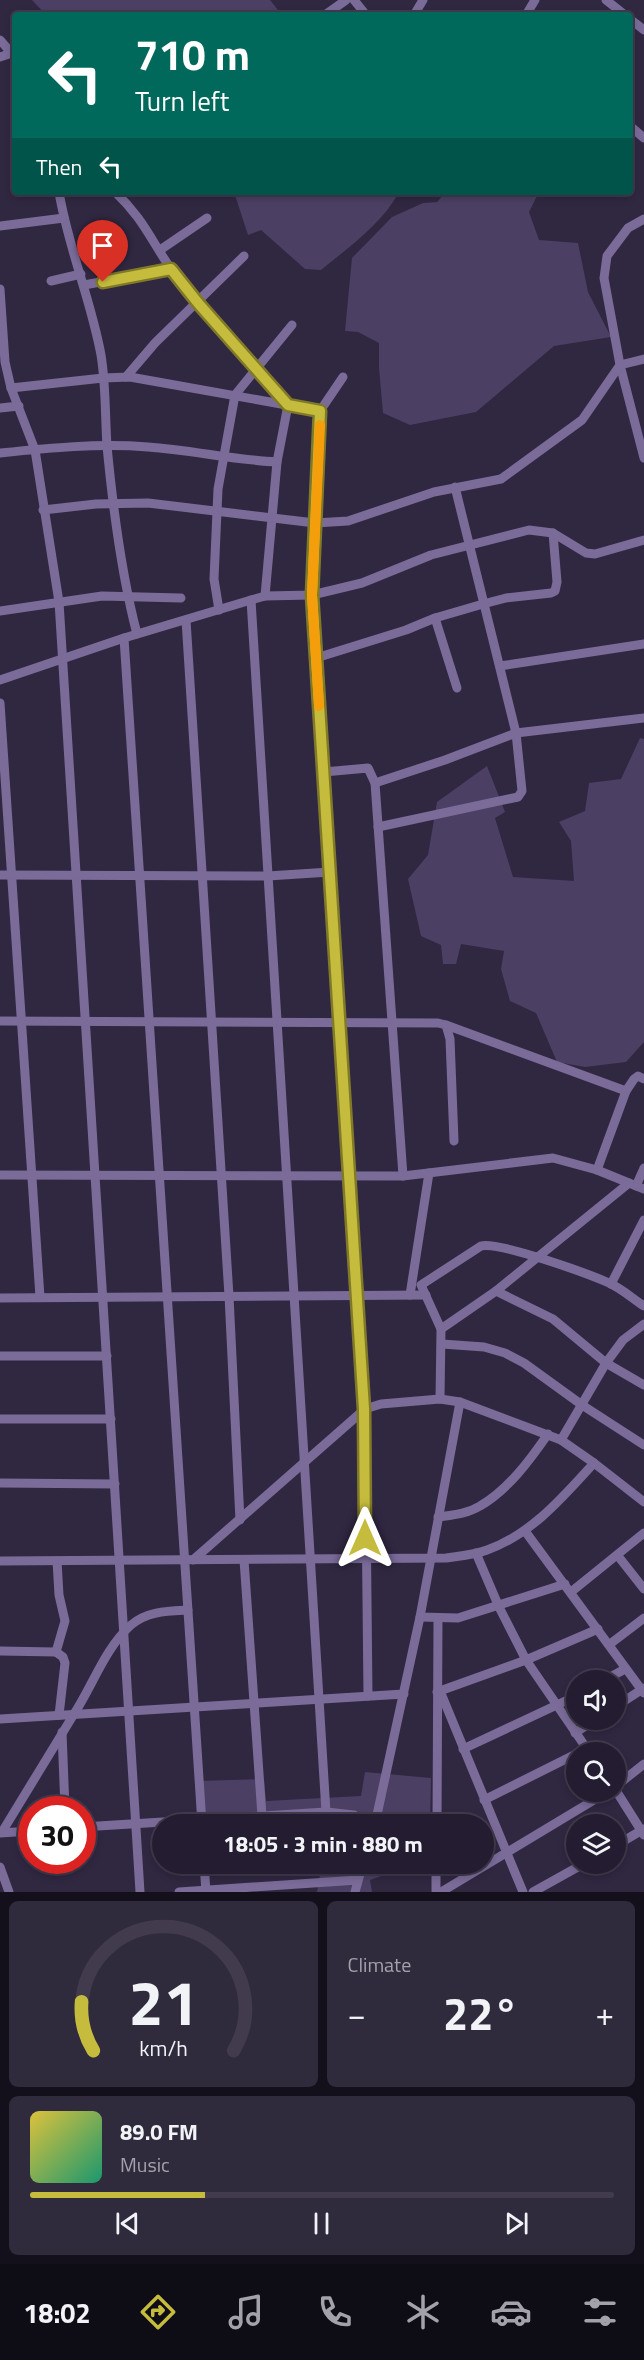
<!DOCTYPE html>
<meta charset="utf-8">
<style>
body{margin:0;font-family:"Titillium Web",sans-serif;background:#302a3d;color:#f1f3f6;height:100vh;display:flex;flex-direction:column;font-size:22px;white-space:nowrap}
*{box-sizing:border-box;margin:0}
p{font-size:20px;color:#a3a2ab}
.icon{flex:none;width:33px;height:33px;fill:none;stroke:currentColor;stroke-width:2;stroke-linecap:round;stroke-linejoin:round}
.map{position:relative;height:1892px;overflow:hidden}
.drawer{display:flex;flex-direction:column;gap:9px;padding:9px;background:#14101b;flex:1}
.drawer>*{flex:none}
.top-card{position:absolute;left:12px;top:12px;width:621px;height:183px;border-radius:6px;box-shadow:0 3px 9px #0003,0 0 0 2px #413b4d;background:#00695c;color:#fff;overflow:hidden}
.tools{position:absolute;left:566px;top:1670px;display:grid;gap:12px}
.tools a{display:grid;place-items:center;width:60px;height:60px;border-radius:50%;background:#241d31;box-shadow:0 3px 9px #0003,0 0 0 2px #413b4d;font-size:30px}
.speed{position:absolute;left:18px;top:1796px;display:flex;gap:12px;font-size:30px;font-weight:700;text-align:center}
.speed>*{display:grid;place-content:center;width:78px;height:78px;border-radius:50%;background:#241d31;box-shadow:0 3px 9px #0003,0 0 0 2px #413b4d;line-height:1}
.speed .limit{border:9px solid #d22;background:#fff;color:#111}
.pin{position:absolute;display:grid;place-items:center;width:51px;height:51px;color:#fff;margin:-62px -26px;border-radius:50% 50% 50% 0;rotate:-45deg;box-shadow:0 0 6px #0007}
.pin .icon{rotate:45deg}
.me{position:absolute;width:66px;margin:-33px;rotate:0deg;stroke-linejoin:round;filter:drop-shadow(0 0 4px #0008)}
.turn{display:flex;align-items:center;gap:21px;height:126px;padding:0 24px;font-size:27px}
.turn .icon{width:78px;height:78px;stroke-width:2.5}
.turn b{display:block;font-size:42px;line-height:51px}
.then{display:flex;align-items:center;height:57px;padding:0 24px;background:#0003;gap:12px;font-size:22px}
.big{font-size:45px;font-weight:700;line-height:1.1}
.drawer .tile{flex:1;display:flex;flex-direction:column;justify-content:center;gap:9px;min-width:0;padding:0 21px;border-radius:9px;background:#302a3d}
.drawer .dial{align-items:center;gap:0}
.dial svg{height:156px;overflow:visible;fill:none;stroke:#413b4d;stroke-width:7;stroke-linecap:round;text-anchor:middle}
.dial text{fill:#f1f3f6;stroke:none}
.song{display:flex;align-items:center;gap:18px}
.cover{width:72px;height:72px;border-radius:9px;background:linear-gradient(135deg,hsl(50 70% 55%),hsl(160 70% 35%))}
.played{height:6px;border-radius:3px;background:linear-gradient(90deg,#c5bc3d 30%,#413b4d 30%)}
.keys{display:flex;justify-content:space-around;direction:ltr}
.heat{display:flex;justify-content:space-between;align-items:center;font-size:33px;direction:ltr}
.drawer .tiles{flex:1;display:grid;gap:9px;grid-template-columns:1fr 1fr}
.tile:last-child{grid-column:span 2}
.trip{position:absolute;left:152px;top:1814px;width:342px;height:60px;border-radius:30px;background:#241d31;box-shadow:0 3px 9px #0003,0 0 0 2px #413b4d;font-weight:700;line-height:60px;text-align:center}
.menu{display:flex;height:96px;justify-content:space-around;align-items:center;background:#0e0c14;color:#a3a2ab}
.menu .icon{width:42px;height:42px}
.menu .on{color:#c5bc3d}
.menu b{font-size:27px;color:#f1f3f6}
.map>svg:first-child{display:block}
.green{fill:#4b3f63}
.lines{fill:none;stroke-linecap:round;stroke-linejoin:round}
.street{stroke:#7a6b99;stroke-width:9}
.route-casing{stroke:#807a28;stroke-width:15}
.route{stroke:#c5bc3d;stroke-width:10}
.slow{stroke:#f59e0b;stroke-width:10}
</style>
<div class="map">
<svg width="644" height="1892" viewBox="0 0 644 1892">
<rect width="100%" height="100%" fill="#302741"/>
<g class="green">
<polygon points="32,0 270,0 282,15 46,15"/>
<path d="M228,192H399C382,224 349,247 321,270L305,269L261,230L248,235L235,195Z"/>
<polygon points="446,192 539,192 529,212 539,240 578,243 588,292 611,337 554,346 476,412 410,425 383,413 379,368 379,343 358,332 345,331 352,258 392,217 423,203 437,202"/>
<polygon points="640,738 644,739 644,1042 626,1062 585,1067 557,1062 536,1013 510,1001 501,969 504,951 461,944 456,964 443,964 441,945 421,936 408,879 428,855 437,802 487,766 505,812 495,818 513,877 574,881 571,841 559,822 585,811 589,783 621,779"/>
<polygon points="365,1772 431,1778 430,1824 339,1824 339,1813 200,1822 198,1781 264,1779 266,1801 361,1796"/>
<polygon points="322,1863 419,1863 370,1880 372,1892 317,1892"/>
</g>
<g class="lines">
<g class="street">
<polyline points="354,0 366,15"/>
<polyline points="606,0 625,15"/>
<polyline points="325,15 346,0"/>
<polyline points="414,15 423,0"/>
<polyline points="526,15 535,0"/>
<polyline points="630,19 644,30"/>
<polyline points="0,40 15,57"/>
<polyline points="0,57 12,53"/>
<polyline points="630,126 644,138"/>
<path d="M59,192C68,247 91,300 101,355C106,385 105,416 107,446C113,509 121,573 137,634"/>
<path d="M115,192C142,217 151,240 171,269C204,318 248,362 288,405L277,462L265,596"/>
<polyline points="644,219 628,228 607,256 604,278 620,365 644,458"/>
<polyline points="0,226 64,218"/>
<polyline points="160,250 207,218"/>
<polyline points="51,281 81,274"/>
<polyline points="84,285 171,269"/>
<polyline points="0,289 5,362 11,388 35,450 59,602 140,1892"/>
<polyline points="126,377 155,343 244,256"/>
<polyline points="343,377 320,411 312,595 365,1409 368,1696"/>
<polyline points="11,388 103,378 130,377 320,411"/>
<polyline points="0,408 19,406"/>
<path d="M0,453C49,448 98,443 148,447C191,450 234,460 277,462"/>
<polyline points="43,510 96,504 148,503 315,523 348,521 434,492 501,479 582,420 620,365 644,359"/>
<polyline points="251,600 326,1812"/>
<polyline points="219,610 214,579 218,489 235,395 292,325"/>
<polyline points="0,611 102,596 181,598"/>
<polyline points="435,618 457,688"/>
<polyline points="186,620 229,1296 240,1520"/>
<polyline points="124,638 202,1824"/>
<polyline points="316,658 406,630 435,618 483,604 506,598 551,593 555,591 557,582 553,533"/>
<polyline points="500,666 644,644"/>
<polyline points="0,680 124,638 251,600 265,596 312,595 362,583 431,555 529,530 553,533 586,553 595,554 644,540"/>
<polyline points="0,703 40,1297"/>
<polyline points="324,772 368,768 375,783 403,1176"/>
<polyline points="375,783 445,760 516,733 644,718"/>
<polyline points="378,827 518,797 522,791 516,733 455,487"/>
<polyline points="0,875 268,876 330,872"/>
<polyline points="0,1021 438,1023 446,1025 450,1039 454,1141"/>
<polyline points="446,1025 626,1091"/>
<polyline points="597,1170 626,1091 634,1079 638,1076 644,1079"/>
<polyline points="0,1175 403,1176 553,1158 597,1170 644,1189"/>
<polyline points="636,1186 644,1168"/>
<polyline points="611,1284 644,1220"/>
<polyline points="496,1291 553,1319 606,1363 644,1385"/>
<polyline points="410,1295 429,1173"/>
<polyline points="0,1298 426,1295"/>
<polyline points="441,1329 496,1291 629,1183"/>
<polyline points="442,1344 484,1347 505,1353 524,1363 582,1405 644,1445"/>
<polyline points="0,1356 107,1356"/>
<path d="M440,1399L441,1329L421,1285L481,1246C498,1241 589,1274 609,1283C621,1288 633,1299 644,1306"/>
<polyline points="0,1419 111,1419"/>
<polyline points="561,1440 606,1363 623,1340 644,1324"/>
<polyline points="0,1483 115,1484"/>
<path d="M438,1517C452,1515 467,1514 480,1506C508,1490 530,1460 548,1434"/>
<polyline points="525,1531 644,1693"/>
<polyline points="476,1553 499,1607 526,1660 589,1752"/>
<polyline points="618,1556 644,1589"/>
<polyline points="193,1560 365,1409 381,1404 440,1399 460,1402 561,1440 594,1463 644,1502"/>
<polyline points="244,1560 262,1816"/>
<path d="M0,1561L446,1558C459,1556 474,1555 487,1550C532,1534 563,1497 594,1463"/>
<polyline points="57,1561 59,1595 65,1621 56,1652 63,1657 65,1663 59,1715"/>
<polyline points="571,1592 644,1533"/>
<polyline points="420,1617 458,1618 565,1584"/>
<polyline points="610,1644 644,1618"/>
<polyline points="0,1651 56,1652"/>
<polyline points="605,1680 625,1669"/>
<polyline points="440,1691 523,1892"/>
<polyline points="437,1692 526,1660 598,1629"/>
<polyline points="615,1707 644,1688"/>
<polyline points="0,1719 404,1694"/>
<polyline points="62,1732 65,1809"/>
<polyline points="575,1733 596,1719"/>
<polyline points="463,1749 576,1696"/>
<polyline points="615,1787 644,1764"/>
<polyline points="615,1789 644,1835"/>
<polyline points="484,1800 576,1754"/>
<polyline points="375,1824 420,1617 460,1402"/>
<polyline points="437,1824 438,1619"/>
<polyline points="82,1827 326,1812 354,1815 365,1824"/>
<path d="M2,1832C26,1793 50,1753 74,1714C93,1685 105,1648 131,1625C147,1611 168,1611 188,1610"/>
<polyline points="0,1833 32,1831"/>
<polyline points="615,1846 644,1829"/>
<polyline points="204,1863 206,1892"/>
<polyline points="0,1867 9,1892"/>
<polyline points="179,1892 358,1880"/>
<polyline points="355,1892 363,1863"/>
<polyline points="436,1892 436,1863"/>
<polyline points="441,1892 609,1791"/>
<polyline points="533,1892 585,1863"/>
</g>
</g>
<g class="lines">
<g class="route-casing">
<polyline id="route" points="103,282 171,269 198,303 288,405 320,411 312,595 364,1409 365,1538"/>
</g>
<use href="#route" class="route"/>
<polyline class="slow" points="319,706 312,595 320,425"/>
</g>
</svg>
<div class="tools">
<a><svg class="icon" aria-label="sound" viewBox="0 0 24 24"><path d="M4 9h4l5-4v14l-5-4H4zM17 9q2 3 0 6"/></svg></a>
<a><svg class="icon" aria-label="search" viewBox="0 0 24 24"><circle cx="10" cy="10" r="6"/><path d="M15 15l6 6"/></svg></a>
<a><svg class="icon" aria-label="layers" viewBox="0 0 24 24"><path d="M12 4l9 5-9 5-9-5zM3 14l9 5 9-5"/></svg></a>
</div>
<div class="speed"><div class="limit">30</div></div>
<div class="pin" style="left:103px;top:282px;background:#d93025"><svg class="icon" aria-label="arrive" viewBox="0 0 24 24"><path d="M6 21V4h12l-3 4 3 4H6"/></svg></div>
<svg class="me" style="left:365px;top:1538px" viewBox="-20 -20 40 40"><path d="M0-17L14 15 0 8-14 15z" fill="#c5bc3d" stroke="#fff" stroke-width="4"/></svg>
<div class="trip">18:05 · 3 min · 880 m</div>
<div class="top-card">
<div class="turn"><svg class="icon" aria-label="left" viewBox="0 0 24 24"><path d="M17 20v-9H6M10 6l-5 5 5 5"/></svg><div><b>710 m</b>Turn left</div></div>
<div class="then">Then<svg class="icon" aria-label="left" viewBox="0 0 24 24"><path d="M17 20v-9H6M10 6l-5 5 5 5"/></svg></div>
</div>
</div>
<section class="drawer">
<div class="tiles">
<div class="tile dial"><svg viewBox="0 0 100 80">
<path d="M14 69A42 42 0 1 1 86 69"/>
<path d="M14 69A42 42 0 0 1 8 44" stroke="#c5bc3d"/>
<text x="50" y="56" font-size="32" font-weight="700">21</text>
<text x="50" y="72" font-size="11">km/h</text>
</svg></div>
<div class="tile"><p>Climate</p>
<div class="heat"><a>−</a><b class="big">22°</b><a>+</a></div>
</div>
<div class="tile">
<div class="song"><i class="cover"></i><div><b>89.0 FM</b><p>Music</p></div></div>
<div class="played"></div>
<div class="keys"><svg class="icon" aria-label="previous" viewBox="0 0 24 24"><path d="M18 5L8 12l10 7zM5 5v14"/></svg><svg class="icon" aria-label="pause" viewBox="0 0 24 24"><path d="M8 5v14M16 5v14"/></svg><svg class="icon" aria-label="next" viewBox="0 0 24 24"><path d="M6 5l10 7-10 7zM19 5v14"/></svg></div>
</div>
</div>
</section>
<nav class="menu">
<b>18:02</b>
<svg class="icon on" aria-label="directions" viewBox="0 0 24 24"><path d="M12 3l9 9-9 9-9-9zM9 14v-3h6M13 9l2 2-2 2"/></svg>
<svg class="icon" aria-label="music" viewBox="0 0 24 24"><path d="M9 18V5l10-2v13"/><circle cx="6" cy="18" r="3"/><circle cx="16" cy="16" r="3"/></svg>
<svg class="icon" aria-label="phone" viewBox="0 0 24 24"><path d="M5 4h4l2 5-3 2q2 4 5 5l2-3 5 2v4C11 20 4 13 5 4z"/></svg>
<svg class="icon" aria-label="climate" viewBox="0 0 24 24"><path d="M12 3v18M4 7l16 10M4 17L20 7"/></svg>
<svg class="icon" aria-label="car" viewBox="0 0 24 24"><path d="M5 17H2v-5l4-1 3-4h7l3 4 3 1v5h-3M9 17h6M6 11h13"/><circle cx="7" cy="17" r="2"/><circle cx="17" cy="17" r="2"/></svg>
<svg class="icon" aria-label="filters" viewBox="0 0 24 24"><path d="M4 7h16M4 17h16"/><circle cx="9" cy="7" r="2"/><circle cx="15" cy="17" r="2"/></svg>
</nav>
